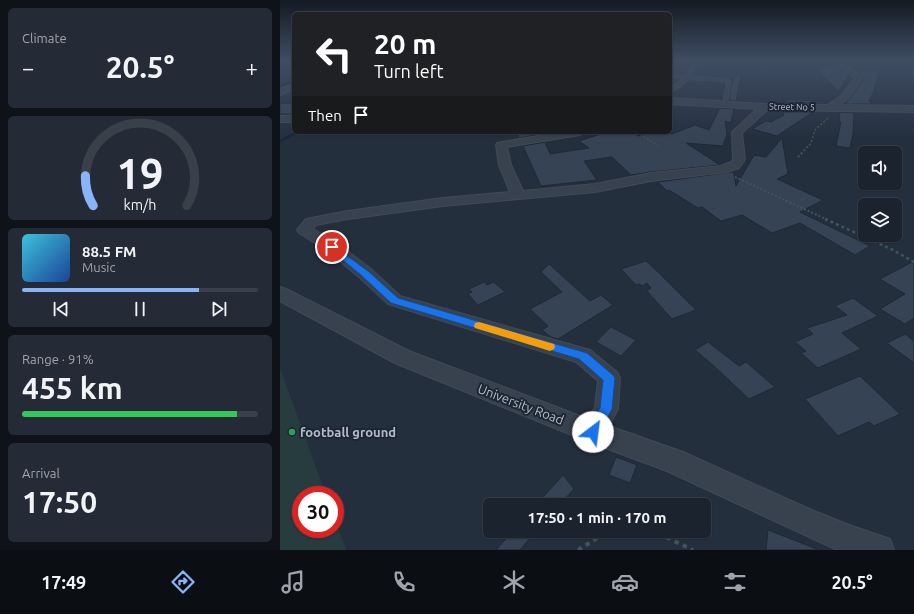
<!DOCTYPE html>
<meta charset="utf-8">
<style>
body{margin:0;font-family:Ubuntu,sans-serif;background:#242b36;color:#f1f3f6;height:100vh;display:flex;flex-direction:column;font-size:15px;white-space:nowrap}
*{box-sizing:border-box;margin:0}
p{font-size:13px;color:#a0a4aa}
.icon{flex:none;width:22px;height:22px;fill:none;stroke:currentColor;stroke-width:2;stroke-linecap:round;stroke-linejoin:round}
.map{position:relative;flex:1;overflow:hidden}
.drawer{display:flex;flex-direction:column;gap:8px;padding:8px;background:#0f1319;width:280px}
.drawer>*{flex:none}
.guide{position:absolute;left:12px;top:12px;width:380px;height:122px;border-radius:6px;box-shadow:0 1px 3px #0004,0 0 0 1px #39404a;background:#202124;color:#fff;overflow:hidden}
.buttons{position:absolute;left:578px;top:146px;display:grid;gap:8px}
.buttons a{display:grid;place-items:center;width:44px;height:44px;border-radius:6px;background:#1b232e;box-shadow:0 1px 3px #0004,0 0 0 1px #39404a;font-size:20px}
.speed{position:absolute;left:12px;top:486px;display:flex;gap:8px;font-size:20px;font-weight:700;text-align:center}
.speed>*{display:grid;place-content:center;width:52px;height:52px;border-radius:50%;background:#1b232e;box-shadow:0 1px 3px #0004,0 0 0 1px #39404a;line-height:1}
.speed .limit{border:6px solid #d22;background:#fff;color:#111}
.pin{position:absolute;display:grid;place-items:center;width:34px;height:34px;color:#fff;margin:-17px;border:2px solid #fff;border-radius:50%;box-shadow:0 1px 4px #0007}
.me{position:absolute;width:44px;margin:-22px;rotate:30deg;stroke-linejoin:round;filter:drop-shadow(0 0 3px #0008)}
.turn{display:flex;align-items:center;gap:14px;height:84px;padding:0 16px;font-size:18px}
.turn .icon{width:52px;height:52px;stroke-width:2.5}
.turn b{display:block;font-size:28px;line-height:34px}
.then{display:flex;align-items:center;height:38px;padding:0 16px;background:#0003;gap:8px;font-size:15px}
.big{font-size:30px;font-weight:700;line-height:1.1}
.drawer .widget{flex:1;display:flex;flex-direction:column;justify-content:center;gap:6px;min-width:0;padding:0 14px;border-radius:6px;background:#242b36}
.drawer .dial{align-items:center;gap:0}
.dial svg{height:104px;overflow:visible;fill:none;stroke:#39404a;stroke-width:7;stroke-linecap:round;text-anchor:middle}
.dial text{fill:#f1f3f6;stroke:none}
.song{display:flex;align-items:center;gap:12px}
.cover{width:48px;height:48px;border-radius:6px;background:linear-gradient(135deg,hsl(190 70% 55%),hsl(220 70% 35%))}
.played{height:4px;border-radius:2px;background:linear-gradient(90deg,#8ab4f8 75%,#39404a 75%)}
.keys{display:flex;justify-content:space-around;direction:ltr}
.heat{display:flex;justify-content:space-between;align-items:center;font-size:22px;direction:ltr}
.charge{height:6px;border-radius:3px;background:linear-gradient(90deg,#34c759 91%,#39404a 0)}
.trip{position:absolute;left:203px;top:498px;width:228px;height:40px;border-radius:6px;background:#1b232e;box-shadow:0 1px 3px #0004,0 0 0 1px #39404a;font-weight:700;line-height:40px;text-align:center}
.dock{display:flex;height:64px;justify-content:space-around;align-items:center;background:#0b0e12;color:#a0a4aa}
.dock .icon{width:28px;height:28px}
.dock .selected{color:#8ab4f8}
.dock b{font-size:18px;color:#f1f3f6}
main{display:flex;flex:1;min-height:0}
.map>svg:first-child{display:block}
.green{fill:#263c3f}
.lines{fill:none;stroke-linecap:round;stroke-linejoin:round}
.stream{stroke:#17263c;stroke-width:2.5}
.canal{fill:#17263c;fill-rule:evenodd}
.building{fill:#364354;stroke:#1f2835}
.service-casing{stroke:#414a57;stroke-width:2}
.minor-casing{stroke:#414a57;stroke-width:2}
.path-far3{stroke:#3f5557;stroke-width:1.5;stroke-dasharray:2 2;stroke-linecap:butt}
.path-far2{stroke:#3f5557;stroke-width:2;stroke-dasharray:2 2;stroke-linecap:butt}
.path-far1{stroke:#3f5557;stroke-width:2.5;stroke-dasharray:3 3;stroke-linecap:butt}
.path{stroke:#3f5557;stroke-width:4;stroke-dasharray:4.5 4.5;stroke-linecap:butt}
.service{fill:#38414e;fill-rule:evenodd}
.minor{fill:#38414e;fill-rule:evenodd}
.route{fill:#1a73e8;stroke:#114b97}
.slow{fill:#f59e0b}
.leisure-dot{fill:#2e9e5b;stroke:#1d2633;stroke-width:1.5}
.labels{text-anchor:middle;stroke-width:4;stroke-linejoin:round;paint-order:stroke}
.far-street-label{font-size:9px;fill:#b4bcc9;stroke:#1d2633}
.near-street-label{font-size:13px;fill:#b4bcc9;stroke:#1d2633}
.near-poi-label{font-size:13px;font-weight:bold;fill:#b4bcc9;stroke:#1d2633;text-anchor:start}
</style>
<main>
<section class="drawer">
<div class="widget"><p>Climate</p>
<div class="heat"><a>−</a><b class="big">20.5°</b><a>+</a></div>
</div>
<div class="widget dial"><svg viewBox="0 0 100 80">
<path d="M14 69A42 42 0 1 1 86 69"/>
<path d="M14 69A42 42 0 0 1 8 46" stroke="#8ab4f8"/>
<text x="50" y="56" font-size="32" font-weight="700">19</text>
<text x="50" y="72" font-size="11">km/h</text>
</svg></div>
<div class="widget">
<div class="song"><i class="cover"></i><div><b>88.5 FM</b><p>Music</p></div></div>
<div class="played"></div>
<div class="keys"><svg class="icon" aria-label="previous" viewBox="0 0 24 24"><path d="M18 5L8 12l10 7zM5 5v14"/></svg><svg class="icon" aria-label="pause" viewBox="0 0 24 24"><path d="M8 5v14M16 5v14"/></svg><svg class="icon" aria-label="next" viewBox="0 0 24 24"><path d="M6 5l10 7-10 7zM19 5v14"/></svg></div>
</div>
<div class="widget"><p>Range · 91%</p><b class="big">455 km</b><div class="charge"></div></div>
<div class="widget"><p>Arrival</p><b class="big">17:50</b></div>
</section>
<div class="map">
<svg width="634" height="550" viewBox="0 0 634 550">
<rect width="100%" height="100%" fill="#242f3e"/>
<polygon class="green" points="0,368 46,495 21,495 21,529 55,529 55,520 66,550 0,550"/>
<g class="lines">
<polyline class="stream" points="0,141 18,132"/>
<polygon class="canal" points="11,81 14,81 14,86 0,90 0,85"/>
</g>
<g class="building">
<polygon points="534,66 557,67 569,76 558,91"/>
<polygon points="576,71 599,71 594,91 589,101 592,104 564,104 568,101 584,79 584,77"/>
<polygon points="456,74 461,76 456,101 449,100 451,86"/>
<polygon points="505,100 519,100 549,102 546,103 499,103 499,102 507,102"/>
<polygon points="0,103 14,104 14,114 0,114"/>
<polygon points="440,108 454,109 451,123 445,121 447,134 443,146 406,143 440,165 371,172 351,175 332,157 304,161 317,180 261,186 243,146 265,142 270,154 309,148 299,141 327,132 350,132 359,136 371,132 387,132 392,134 415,125 429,130"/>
<polygon points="503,112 533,112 497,136 472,129 486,121 491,122 504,115"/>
<polygon points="560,112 574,113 573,134 570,148 556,146 561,122 559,121"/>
<polygon points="237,132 260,132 261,134 239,138"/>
<polygon points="502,138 508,174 497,179 543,200 520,212 590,246 575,255 520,223 492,233 462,215 441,221 422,207 418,208 389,190 387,191 378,182 452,172 454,173 456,186 474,155 486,157"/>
<polygon points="366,261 379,273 416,310 392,319 367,291 371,288 367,283 362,286 360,284 356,285 341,269"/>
<polygon points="634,261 634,318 625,324 600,309 625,294 600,279"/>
<polygon points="269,264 310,301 321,295 333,305 278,339 271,337 262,330 268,326 250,309 282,292 261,272"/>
<polygon points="204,282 207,285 214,282 225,292 198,305 188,294 192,292 189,289"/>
<polygon points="573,298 598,316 562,333 581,349 538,368 521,353 526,351 515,342 533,334 527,328 567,315 555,306"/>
<polygon points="331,327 356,340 341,356 316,342"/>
<polygon points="625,334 634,341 634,363 607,343"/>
<polygon points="428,342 459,366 466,362 495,387 469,399 435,367 415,350"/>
<polygon points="580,376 620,414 594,426 589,422 558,436 525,399"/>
<polygon points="336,457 357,465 350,483 329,475"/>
<polygon points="283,475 294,489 279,505 256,505"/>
<polygon points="488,530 537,549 537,550 486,550"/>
<polygon points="233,531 256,531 240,550 216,550"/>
</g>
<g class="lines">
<g class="service-casing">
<polygon id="service" points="416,61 420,61 410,76 446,79 450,81 447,104 443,103 447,82 445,81 408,79 401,86 390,92 390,89 404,78 390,77 390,75 406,76"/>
</g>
<g class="minor-casing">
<g id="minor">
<polygon points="552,61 560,61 583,78 567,100 559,105 634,106 634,112 487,110 462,133 465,160 459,168 447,172 371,181 315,192 163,206 68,219 36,225 33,229 58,244 91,269 120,296 310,350 337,372 340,378 338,409 329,426 403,452 534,511 569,525 610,539 614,550 557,550 387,471 304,440 115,363 0,301 0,287 6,289 129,351 308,419 315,407 318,381 296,362 108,304 79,277 46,250 19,233 17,230 26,219 68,211 163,198 230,192 219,165 216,145 217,143 281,132 305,132 300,135 227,147 231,165 243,191 315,184 371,173 441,166 451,162 453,160 452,132 477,109 390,104 390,98 485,104 547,105 561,96 575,78"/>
<polygon points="14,84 14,89 0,95 0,89"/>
<rect x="0" y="116" width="14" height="6"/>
</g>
</g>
<g class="path-far3">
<polyline points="357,132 378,146"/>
<polyline points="521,154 531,143 535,130 548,118"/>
</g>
<g class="path-far2">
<polyline points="518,157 522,153"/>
<polyline points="455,177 548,220"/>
</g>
<polyline class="path-far1" points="545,219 613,250 634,262"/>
<g class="path">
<polyline points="351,531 388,538 413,550"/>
<polyline points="298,550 322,535 345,531"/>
</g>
<use href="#service" class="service"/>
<use href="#minor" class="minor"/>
</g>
<linearGradient id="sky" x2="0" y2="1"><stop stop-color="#141a22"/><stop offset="0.44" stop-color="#3f4d63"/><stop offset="1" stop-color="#3f4d63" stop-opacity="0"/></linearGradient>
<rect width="634" height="138" fill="url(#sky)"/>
<polygon class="route" points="52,245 88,271 118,298 307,353 333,375 335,378 332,409 318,436 313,438 308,436 306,432 320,408 323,380 299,359 111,303 81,275 49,249 48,247"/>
<polygon class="slow" points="199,322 274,344 275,347 274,349 270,351 195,328 194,326 195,323"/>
<circle class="leisure-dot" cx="12" cy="432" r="4"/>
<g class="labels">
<g class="far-street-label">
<text transform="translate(512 107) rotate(1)" y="3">Street No 5</text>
</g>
<g class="near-street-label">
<text transform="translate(241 404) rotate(21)" y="5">University Road</text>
</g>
<g class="near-poi-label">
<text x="20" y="437">football ground</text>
</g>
</g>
</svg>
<div class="buttons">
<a><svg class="icon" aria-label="sound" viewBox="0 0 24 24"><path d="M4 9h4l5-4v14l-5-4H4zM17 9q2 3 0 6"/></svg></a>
<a><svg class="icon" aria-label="layers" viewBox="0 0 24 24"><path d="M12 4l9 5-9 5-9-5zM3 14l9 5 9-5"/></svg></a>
</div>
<div class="speed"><div class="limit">30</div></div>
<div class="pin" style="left:52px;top:247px;background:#d93025"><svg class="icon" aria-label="arrive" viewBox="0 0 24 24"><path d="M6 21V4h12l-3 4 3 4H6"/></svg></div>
<svg class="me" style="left:313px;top:432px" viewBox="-20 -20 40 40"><circle r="19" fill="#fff"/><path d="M0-13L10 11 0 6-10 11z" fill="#1a73e8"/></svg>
<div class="trip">17:50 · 1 min · 170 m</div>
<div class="guide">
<div class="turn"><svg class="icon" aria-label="left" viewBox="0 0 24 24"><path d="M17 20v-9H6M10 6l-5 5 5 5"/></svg><div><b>20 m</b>Turn left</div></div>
<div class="then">Then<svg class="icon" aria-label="arrive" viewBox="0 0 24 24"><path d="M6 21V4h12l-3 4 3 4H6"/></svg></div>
</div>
</div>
</main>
<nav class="dock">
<b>17:49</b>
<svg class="icon selected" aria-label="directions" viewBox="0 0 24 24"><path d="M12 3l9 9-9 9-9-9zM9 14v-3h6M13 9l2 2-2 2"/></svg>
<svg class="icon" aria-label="music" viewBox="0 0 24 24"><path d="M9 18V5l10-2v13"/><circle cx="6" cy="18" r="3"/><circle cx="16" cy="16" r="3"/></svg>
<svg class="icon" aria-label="phone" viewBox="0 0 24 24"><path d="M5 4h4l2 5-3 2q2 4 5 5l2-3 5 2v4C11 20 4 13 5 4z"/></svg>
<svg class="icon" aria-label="climate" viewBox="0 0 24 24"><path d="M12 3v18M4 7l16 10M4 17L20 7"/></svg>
<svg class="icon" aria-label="car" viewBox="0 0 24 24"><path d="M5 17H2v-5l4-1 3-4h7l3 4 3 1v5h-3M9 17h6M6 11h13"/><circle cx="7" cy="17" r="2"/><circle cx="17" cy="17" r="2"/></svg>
<svg class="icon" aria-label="filters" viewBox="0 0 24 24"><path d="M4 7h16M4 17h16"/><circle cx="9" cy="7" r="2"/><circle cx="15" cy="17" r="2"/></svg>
<b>20.5°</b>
</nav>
